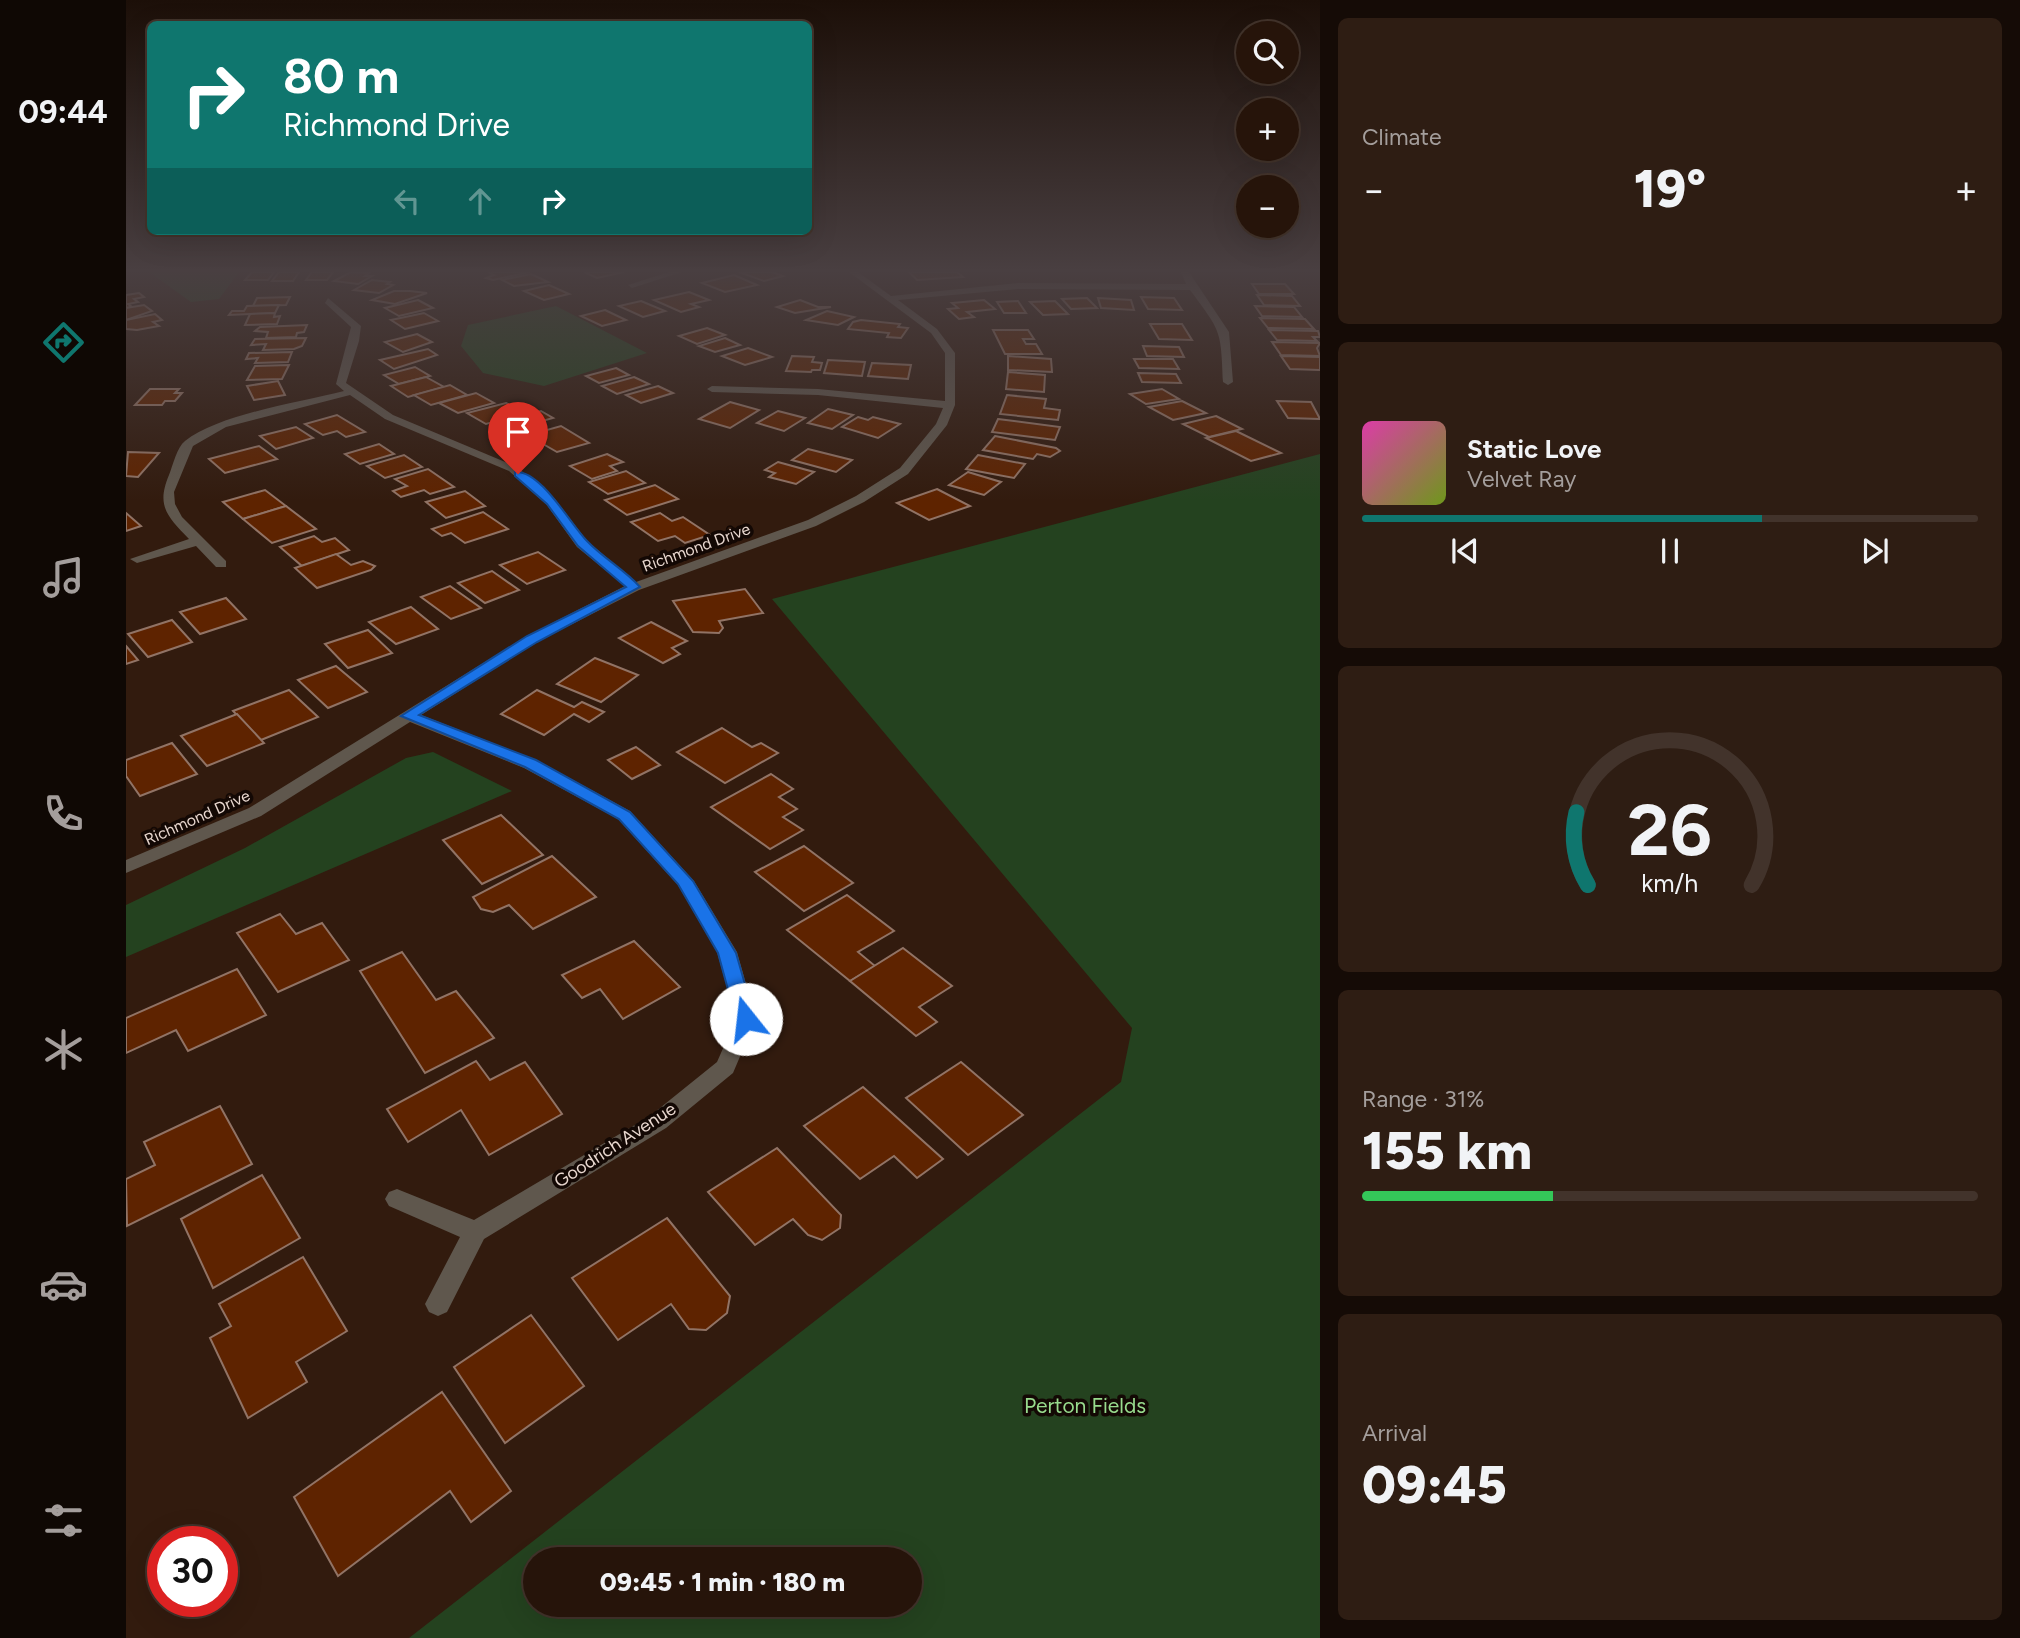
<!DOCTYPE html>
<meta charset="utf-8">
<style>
body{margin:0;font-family:Figtree,sans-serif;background:#2e1d13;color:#f1f3f6;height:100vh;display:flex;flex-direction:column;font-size:26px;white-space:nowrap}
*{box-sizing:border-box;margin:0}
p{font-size:23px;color:#a49e9c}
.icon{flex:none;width:38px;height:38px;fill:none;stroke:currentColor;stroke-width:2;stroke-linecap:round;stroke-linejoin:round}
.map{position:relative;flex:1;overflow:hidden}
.sheet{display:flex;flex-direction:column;gap:18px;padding:18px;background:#150b06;width:700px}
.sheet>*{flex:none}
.banner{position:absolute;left:21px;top:21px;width:665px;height:214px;border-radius:10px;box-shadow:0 7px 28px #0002,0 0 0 2px #42332b;background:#0f766e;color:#fff;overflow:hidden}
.tools{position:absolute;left:1110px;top:21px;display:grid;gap:14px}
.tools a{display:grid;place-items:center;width:63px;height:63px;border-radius:50%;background:#26140a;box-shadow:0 7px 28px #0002,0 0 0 2px #42332b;font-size:35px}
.speed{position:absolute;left:21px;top:1526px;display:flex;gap:14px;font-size:35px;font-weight:700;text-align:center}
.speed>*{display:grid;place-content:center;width:91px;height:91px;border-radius:50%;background:#26140a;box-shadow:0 7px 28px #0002,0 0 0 2px #42332b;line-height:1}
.speed .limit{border:10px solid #d22;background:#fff;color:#111}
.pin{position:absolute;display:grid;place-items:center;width:60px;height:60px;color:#fff;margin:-72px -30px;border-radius:50% 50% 50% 0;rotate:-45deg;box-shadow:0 0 7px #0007}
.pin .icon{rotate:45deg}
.me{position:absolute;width:77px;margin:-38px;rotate:344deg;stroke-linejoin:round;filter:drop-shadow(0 0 5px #0008)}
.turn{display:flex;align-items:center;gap:24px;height:147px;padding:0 21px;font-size:32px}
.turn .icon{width:91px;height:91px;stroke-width:2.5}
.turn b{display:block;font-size:49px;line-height:60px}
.lanes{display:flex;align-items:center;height:66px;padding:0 21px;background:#0003;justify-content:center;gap:35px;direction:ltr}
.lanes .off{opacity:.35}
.big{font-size:52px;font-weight:800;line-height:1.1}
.sheet .tile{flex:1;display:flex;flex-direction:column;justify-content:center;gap:10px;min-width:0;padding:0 24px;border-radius:10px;background:#2e1d13}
.sheet .dial{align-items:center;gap:0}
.dial svg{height:182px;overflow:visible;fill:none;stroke:#42332b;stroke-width:7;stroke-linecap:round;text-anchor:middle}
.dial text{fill:#f1f3f6;stroke:none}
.song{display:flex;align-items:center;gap:21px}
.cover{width:84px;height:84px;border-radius:10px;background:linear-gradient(135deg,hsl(320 70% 55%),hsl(80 70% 35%))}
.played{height:7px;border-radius:4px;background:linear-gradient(90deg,#0f766e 65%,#42332b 65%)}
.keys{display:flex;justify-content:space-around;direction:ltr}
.heat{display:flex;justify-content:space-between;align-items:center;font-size:38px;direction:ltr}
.charge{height:10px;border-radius:5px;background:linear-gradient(90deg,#34c759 31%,#42332b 0)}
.trip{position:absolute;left:397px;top:1547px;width:399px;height:70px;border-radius:35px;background:#26140a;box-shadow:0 7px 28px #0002,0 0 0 2px #42332b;font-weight:800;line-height:70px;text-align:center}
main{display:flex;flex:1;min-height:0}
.dock{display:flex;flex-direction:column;width:126px;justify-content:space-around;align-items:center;background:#0f0804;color:#a49e9c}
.dock .icon{width:49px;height:49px}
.dock .selected{color:#0f766e}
.dock b{font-size:32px;color:#f1f3f6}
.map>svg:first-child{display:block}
.green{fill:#24421f;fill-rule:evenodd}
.building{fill:#5e2300;stroke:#917365;stroke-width:2}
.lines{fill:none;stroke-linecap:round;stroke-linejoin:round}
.minor{fill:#5f574d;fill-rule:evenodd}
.route{fill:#1a73e8;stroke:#114b97;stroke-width:2}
.labels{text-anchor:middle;stroke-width:7;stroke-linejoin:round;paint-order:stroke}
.far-street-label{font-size:16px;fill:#e8d7cf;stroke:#130804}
.street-label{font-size:18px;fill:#e8d7cf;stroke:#130804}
.near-park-label{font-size:21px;fill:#98db8d;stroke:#130804}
</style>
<main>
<nav class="dock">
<b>09:44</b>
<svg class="icon selected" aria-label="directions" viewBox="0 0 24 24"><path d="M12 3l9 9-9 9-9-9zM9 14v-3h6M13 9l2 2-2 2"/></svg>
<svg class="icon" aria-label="music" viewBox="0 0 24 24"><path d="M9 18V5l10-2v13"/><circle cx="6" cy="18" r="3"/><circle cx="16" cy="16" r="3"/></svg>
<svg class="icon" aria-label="phone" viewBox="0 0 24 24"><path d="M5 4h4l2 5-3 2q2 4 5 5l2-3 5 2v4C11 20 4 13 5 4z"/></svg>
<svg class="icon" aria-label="climate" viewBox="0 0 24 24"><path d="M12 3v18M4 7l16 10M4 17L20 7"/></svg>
<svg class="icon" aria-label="car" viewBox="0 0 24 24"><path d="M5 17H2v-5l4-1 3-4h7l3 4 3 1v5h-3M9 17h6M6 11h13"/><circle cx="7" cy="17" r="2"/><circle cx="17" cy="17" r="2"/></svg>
<svg class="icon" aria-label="filters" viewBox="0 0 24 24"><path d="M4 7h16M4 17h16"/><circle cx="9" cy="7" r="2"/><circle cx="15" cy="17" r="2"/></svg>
</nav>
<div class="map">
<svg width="1194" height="1638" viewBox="0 0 1194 1638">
<rect width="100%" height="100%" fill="#321b0e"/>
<g class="green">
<polygon points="23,272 113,272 93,299 65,302"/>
<polygon points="430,306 521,353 418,386 357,373 335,346 342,325"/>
<path d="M1194,454V1638H283L995,1082L1006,1028L646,599ZM410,1559H784V1605H410Z"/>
<polygon points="307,752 386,791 0,957 0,905 119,848 280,758"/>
</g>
<g class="building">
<polygon points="126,272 148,272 142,280 119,280"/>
<polygon points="153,272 173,272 167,281 146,281"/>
<polygon points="186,272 207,272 201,280 180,280"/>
<polygon points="225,272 243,273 239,276 246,276 232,284 208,281"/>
<polygon points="362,272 404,272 367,280 360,278 368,275"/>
<polygon points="458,272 498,272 471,278"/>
<polygon points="613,272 646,272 657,276 638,281"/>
<polygon points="783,272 831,272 837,277 791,280"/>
<polygon points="405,274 422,282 388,286 376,280"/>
<polygon points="608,275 631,285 599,292 576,283"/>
<polygon points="246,280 264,282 261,284 267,285 253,293 228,290"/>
<polygon points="1126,284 1159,284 1168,294 1133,294"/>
<polygon points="423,285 443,294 418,300 398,291"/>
<polygon points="268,291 284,291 301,293 269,304 246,300"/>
<polygon points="563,292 583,300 565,304 573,307 555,312 528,300"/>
<polygon points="13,293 18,297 8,299 12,302 2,304 6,307 0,308 0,295"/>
<polygon points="1131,295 1166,296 1174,306 1138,305"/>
<polygon points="164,297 160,305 127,306 131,298"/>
<polygon points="1015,297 1048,298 1056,310 1022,309"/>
<polygon points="961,298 971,308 945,309 936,299"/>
<polygon points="972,298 1005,300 1008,310 975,308"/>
<polygon points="292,300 307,308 273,316 259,308"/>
<polygon points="674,300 692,307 705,307 669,313 651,307"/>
<polygon points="858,300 869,309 841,312 848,317 833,319 822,309 832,308 826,303"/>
<polygon points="515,301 539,311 517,317 493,306"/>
<polygon points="892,301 900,313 878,313 871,302"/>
<polygon points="929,301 942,314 917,315 904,302"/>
<polygon points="18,305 26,311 0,320 0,308"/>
<polygon points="153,305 149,313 103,315 106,311 118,311 121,306"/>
<polygon points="1129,306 1168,307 1176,317 1136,316"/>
<polygon points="479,310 500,320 476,326 455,316"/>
<polygon points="701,311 728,317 712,325 680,320"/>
<polygon points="149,313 148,317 154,316 151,324 119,325 124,314"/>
<polygon points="298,313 312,321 279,329 265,320"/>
<polygon points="29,314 36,320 27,322 33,326 11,330 0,329 0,320"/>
<polygon points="1134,318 1179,319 1188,329 1142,328"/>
<polygon points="735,320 774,324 772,327 782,328 775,338 761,337 763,333 722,329 727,322"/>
<polygon points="1024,324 1056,324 1066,340 1033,339"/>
<polygon points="181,325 178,332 171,333 170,337 140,338 142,332 129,331 134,327"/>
<polygon points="581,328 599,335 571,344 553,336"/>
<polygon points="867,330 902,330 908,339 897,339 900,344 910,344 916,354 879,354"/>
<polygon points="1143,330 1192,331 1194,337 1187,337 1191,341 1151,340"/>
<polygon points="291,334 306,342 277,352 259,342"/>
<polygon points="180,338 176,346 168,349 137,350 140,344 125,345 129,339"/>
<polygon points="599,338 614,345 589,352 573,346"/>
<polygon points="1146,342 1194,343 1191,348 1194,356 1155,355"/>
<polygon points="1017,346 1053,347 1058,357 1021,356"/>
<polygon points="622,348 646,357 619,365 596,356"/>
<polygon points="302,349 311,355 268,369 254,360"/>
<polygon points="166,352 162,362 129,363 132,358 120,359 123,353"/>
<polygon points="666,356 688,357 686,362 696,363 694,370 686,370 685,372 660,371"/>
<polygon points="882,356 925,359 926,372 882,370"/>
<polygon points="1155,356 1194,357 1194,370 1164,369"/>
<polygon points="1008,359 1047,359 1053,369 1013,368"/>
<polygon points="702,360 739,362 736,376 698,373"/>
<polygon points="746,363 785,365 782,379 742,376"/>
<polygon points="163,365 156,379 121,380 129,366"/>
<polygon points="289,367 304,376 273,384 258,375"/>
<polygon points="490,368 503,375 473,383 460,376"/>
<polygon points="882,372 919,375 918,392 880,389"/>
<polygon points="1012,373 1050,374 1055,383 1016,382"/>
<polygon points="300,377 318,387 282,397 265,386"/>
<polygon points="508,377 523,384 491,394 476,386"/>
<polygon points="152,381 159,395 128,400 121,386"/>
<polygon points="324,385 341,395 305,405 288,395"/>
<polygon points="532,386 547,393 515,403 500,395"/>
<polygon points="24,389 53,389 49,393 56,393 49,401 39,401 36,405 9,405"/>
<polygon points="1036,389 1053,399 1020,404 1004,394"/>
<polygon points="350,393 368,403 332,413 313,403"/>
<polygon points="881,395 920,399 918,408 934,410 932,420 874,414"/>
<polygon points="1056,401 1080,413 1047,420 1023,407"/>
<polygon points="1151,401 1185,402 1194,419 1162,418"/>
<polygon points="604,402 633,410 604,428 573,419"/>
<polygon points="380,403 399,413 360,424 341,413"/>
<polygon points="702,409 727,415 706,429 682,423"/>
<polygon points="415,411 427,418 409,423 416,427 388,436 369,424"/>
<polygon points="652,411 679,418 658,431 631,423"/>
<polygon points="211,415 239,432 220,437 211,431 197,435 179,424"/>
<polygon points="1090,416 1116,429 1083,437 1057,424"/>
<polygon points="732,417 742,420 747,417 774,424 752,438 716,427"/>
<polygon points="872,419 934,427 929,440 866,432"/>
<polygon points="435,426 463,443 431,452 417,444 406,447 392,438"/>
<polygon points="170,427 187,438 150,449 134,436"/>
<polygon points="1110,431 1155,453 1125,461 1080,438"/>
<polygon points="869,436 930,448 934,451 924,457 911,454 907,459 857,450"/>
<polygon points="253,444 268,454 234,464 219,454"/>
<polygon points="133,446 151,459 99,473 83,459"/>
<polygon points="682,449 726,460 710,472 666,460"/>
<polygon points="2,452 33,453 12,477 0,476"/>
<polygon points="481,454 497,462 484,466 491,471 466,479 444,466"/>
<polygon points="278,455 296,467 259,478 241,466"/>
<polygon points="852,455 899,464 888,478 840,469"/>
<polygon points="652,462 688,472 670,484 643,477 649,473 639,470"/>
<polygon points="302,469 328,487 304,494 298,490 275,497 267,491 281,486 269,479"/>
<polygon points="500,471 519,483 482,494 463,482"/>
<polygon points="842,472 875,482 858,495 823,485"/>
<polygon points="529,485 552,499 501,515 479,500"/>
<polygon points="811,489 844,506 803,520 771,503"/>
<polygon points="139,490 160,506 117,519 97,502"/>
<polygon points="339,491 359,506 320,518 300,502"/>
<polygon points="160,506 190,529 146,543 117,519"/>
<polygon points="357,512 382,529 339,543 325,533 316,536 306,529"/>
<polygon points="0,513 15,526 0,531"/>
<polygon points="534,513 546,521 557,517 584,535 559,543 549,536 532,541 505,522"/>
<polygon points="188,536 196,542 209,538 223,550 176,566 154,547"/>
<polygon points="412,552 439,570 401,584 374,565"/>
<polygon points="210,554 225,565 237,561 249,566 245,570 191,588 169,568"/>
<polygon points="366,571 393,590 359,603 332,583"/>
<polygon points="324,586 355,608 325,619 295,597"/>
<polygon points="619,589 637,613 593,621 597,628 593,633 567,632 547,601"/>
<polygon points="100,598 120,619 74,634 54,612"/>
<polygon points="285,607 312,629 270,644 243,622"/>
<polygon points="46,620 66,642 22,657 2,634"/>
<polygon points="525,622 561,641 546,648 554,654 537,663 493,638"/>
<polygon points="242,630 266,653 222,668 199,644"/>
<polygon points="0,646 12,660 0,664"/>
<polygon points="469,658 512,675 475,702 431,684"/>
<polygon points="210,666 241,692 202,708 172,680"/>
<polygon points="163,690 192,717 135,740 107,711"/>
<polygon points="411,690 448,707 456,702 478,712 463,722 448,714 418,735 375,714"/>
<polygon points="111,714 138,743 81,766 55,736"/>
<polygon points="596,728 626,747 635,743 652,753 599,783 551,752"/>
<polygon points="46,743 71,774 14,796 0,776 0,760"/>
<polygon points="510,747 534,765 506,779 482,760"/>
<polygon points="645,774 667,789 653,797 671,809 657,817 677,830 644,849 585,807"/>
<polygon points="375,815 417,855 356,884 317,840"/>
<polygon points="678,846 727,883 678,911 629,872"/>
<polygon points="426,856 470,897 407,929 383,905 367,912 355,909 347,897"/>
<polygon points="721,895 768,931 732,952 749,966 724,981 661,930"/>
<polygon points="154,914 170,934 196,923 223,960 152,992 111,933"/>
<polygon points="508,941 554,987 497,1019 474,989 456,998 436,975"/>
<polygon points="777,948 826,986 793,1007 811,1022 790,1036 724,981"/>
<polygon points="276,952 310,1000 330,991 368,1038 299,1073 234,971"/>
<polygon points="111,969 140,1015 62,1051 50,1030 0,1053 0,1018"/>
<polygon points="350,1061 364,1080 399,1062 436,1114 363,1155 335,1110 282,1142 261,1109"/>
<polygon points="835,1062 897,1115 842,1155 780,1098"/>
<polygon points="737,1087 817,1159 791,1178 768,1156 734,1179 678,1126"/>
<polygon points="94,1106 126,1164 1,1226 0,1179 29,1165 18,1142"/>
<polygon points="651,1148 715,1215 714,1228 696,1240 682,1235 667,1219 629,1245 582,1192"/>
<polygon points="136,1175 174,1238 87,1288 55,1219"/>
<polygon points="541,1218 604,1296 601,1313 580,1330 563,1329 545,1304 492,1340 446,1278"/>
<polygon points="177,1257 221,1331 170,1362 181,1382 122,1418 84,1338 105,1326 93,1304"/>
<polygon points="405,1315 458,1386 379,1443 328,1367"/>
<polygon points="316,1392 385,1491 345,1522 324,1491 212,1576 168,1497"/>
</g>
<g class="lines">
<g class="minor">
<polygon points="543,272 556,272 506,288 502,285"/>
<path d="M723,272H732L765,296L892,283L1060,284L1055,272H1063L1103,332L1107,382L1102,385L1097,382C1095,329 1095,332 1064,290L892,289L772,300L811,329L829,353V405L821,425L782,474L738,502L690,526L513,590L411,642L295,715L410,760L504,811L568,881L611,952L630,1019L607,1073L540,1128L358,1239L321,1312L312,1316L303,1312L299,1304L334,1237L263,1206L259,1199L263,1192L271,1189L348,1220L524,1116L591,1062L610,1019L591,952L552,885L492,819L398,768L284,722L135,816L0,873V860L123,808L401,636L499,586L451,547L421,505L383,471L259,419L224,395L100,427L67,446L48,492L49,504L56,517L100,561V567H90L70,546L11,563L4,559L63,539C41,516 30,506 43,475C47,465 51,447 59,441C93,414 175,402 218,391L210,384L225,327L199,303L202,298L235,326L233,341L220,383L267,415L391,467L429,499L461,541L510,582L682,520L730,496L774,468L810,424L817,408L692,395L586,392L581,389L586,386L692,389L819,401V353L805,333Z"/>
</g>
</g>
<linearGradient id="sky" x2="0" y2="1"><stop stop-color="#1c0f08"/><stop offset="0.54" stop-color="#493f41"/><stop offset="1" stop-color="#493f41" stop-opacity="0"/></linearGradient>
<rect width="1194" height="501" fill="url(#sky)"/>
<path class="route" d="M389,472C414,469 445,525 461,541C477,558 499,570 514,587L411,642L293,715L410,760L504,812L567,881L610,953L629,1019L627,1024L620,1026L610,1019L592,953L552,884L493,819L399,767L275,716L401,636L500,587L452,546L421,504L389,476Z"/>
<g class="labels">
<g class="far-street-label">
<text transform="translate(570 547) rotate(-20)" y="6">Richmond Drive</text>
<text transform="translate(71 817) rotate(-24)" y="6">Richmond Drive</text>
</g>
<g class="street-label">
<text transform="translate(489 1145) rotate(-33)" y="6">Goodrich Avenue</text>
</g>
<g class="near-park-label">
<text x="959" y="1413">Perton Fields</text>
</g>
</g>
</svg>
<div class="tools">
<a><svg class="icon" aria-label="search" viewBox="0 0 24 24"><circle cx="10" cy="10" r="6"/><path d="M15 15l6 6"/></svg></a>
<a>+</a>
<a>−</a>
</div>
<div class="speed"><div class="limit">30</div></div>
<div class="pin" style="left:392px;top:474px;background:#d93025"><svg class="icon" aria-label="arrive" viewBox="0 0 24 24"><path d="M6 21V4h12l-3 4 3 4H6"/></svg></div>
<svg class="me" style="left:620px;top:1019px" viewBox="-20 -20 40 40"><circle r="19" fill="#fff"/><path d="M0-13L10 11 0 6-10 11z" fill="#1a73e8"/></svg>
<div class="trip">09:45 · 1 min · 180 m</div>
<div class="banner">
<div class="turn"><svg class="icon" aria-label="right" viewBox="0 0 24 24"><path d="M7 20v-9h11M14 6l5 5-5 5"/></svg><div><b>80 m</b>Richmond Drive</div></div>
<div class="lanes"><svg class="icon off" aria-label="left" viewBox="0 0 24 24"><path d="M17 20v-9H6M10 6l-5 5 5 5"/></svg><svg class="icon off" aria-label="ahead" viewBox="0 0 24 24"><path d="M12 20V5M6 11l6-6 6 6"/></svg><svg class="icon" aria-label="right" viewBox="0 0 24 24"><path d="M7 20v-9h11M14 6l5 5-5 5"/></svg></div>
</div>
</div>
<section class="sheet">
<div class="tile"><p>Climate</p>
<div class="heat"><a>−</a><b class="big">19°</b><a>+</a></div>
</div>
<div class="tile">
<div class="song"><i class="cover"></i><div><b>Static Love</b><p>Velvet Ray</p></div></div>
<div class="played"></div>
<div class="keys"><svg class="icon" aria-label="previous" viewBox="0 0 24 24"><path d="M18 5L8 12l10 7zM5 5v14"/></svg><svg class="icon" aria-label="pause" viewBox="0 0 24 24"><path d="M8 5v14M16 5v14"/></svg><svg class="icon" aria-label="next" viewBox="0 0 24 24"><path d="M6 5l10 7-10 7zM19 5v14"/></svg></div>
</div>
<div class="tile dial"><svg viewBox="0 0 100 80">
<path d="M14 69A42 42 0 1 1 86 69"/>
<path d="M14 69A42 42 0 0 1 9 37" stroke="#0f766e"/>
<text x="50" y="56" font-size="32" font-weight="700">26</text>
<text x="50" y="72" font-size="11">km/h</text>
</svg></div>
<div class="tile"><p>Range · 31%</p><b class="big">155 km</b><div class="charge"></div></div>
<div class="tile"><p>Arrival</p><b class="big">09:45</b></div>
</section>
</main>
